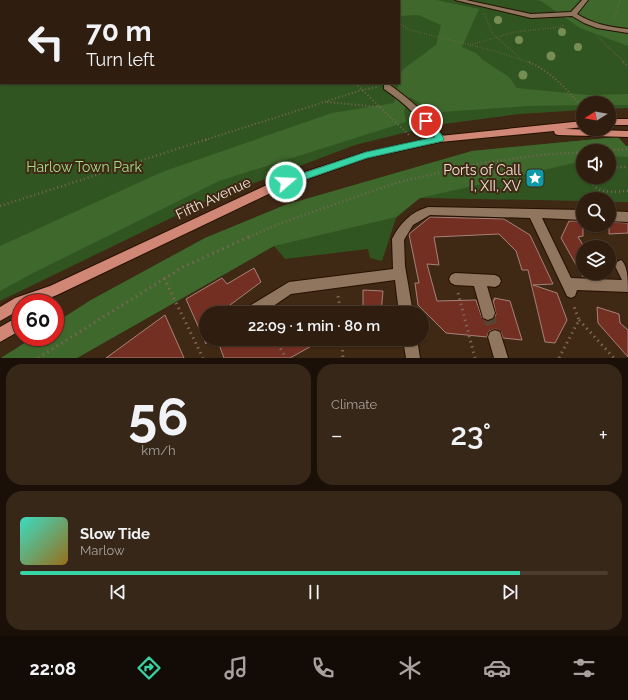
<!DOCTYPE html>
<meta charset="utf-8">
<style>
body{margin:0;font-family:Raleway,sans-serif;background:#372718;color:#f1f3f6;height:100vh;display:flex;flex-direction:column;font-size:15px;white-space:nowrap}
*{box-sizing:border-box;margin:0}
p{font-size:13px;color:#a7a29e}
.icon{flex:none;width:22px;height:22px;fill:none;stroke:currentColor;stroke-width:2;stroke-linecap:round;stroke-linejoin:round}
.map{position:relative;height:358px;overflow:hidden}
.side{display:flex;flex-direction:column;gap:6px;padding:6px;background:#1a1008;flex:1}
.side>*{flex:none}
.hud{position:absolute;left:0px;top:0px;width:400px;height:84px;box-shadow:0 1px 3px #0004,0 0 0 1px #4a3c2f;background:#2f1e0f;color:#f1f3f6;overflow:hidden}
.needle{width:26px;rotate:259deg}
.controls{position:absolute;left:576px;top:96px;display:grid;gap:8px}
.controls a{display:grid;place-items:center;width:40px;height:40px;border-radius:50%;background:#2f1e0f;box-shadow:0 1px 3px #0004,0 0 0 1px #4a3c2f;font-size:20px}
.speed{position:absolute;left:12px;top:294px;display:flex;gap:8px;font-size:20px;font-weight:700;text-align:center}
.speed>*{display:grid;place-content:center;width:52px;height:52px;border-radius:50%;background:#2f1e0f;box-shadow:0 1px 3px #0004,0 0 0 1px #4a3c2f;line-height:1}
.speed .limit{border:6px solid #d22;background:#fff;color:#111}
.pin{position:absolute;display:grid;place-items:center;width:34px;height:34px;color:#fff;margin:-17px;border:2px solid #fff;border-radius:50%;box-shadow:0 1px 4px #0007}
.me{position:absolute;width:44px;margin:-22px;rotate:71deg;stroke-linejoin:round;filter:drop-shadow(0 0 3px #0008)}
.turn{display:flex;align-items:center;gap:14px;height:84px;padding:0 20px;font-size:18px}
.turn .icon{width:52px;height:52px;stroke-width:2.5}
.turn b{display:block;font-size:28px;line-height:34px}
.big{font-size:30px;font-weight:600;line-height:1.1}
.side .widget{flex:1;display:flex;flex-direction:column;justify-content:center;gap:6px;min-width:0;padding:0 14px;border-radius:16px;background:#372718}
.side .dial{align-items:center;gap:0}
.dial b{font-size:52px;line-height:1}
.song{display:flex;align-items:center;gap:12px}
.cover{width:48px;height:48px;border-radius:6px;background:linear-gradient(135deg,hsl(170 70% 55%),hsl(40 70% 35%))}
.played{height:4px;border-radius:2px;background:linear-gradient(90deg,#37d4a6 85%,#4a3c2f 85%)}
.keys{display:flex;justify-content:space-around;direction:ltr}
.heat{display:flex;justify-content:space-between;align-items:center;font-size:22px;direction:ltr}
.side .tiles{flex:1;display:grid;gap:6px;grid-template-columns:1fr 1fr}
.widget:last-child{grid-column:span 2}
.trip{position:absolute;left:199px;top:306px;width:230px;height:40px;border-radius:20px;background:#2f1e0f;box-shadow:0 1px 3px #0004,0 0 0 1px #4a3c2f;font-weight:600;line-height:40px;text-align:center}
.tab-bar{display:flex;height:64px;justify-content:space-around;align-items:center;background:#130c06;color:#a7a29e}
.tab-bar .icon{width:28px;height:28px}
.tab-bar .on{color:#37d4a6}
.tab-bar b{font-size:18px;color:#f1f3f6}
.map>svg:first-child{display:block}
.green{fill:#315520;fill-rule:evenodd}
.forest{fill:#3f682c}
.building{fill:#742f23;stroke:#a7827a}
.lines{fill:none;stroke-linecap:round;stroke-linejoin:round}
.minor-tunnel{stroke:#5a4431;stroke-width:12;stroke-dasharray:12 6;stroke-linecap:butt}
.minor-casing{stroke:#251000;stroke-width:2}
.major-casing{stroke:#251000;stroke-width:2}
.path-far3{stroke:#7c6756;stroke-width:1.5;stroke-dasharray:0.5 2;stroke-linecap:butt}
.path-far2{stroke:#7c6756;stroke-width:2;stroke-dasharray:1 2.5;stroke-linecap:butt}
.path-far1{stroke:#7c6756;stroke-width:2.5;stroke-dasharray:1 3;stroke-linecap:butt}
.path{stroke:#7c6756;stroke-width:3;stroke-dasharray:1.5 4;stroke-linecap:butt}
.minor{fill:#90755f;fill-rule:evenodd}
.major{fill:#d08776;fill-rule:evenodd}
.tree{fill:#768d54}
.route{fill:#37d4a6;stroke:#248a6c}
.labels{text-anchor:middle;stroke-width:4;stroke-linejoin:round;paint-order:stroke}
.park-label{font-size:14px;fill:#a3df89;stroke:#3f2814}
.poi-label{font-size:14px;fill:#f3e4d8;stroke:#3f2814;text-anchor:end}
.street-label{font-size:14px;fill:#f3e4d8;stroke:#3f2814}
</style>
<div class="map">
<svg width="628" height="358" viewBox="0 0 628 358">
<rect width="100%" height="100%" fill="#3f2814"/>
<g class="green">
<path d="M0,0H628V108L609,109V103H583V110L520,114L436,125L355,145L204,202L0,301ZM1,1H399V83H1Z"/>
<path d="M618,137L626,146H628V202H609V199H583V201L420,198L396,218L382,261L370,258L368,249L285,259L274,246L77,358H1L34,337H55V323L91,300L205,238L285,205L472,151ZM583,151H609V177H583Z"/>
</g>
<g class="forest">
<polygon points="180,0 436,0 479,9 462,47 476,53 483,60 509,77 517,88 589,95 628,94 628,105 609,105 609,103 583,103 583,105 528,106 428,113 426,107 410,97 404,111 406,122 219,181 33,273 0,291 0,246 162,172 332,113 394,103 402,70 436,45 441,25 418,15 399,16 399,1"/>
<polygon points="536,0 628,0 628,46 580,28 541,1"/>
<polygon points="618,137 626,146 628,146 628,157 609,156 609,151 583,151 583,161 420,198 396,217 274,246 77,358 1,358 34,337 55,337 55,323 91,300 205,238 285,205 472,151"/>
</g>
<g class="building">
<polygon points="430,217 504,219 530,235 553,284 533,285 557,293 567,320 555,343 545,342 528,270 522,270 516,251 499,234 434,237 439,265 427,264 437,301 476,300 482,318 487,321 494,319 496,314 493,300 495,300 494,298 510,301 522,340 503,338 501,332 496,329 489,331 487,337 446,333 418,305 415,283 419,283 409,234"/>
<polygon points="569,221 583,221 583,236 578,237 583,245 583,277 561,238"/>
<polygon points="609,222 628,223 628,233 609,234"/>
<polygon points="254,268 261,282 230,305 236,313 206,313 206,344 186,299 222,278 227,284"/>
<polygon points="363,290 383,291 381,313 363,313"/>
<polygon points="597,307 619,314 620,323 628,330 628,357 598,323"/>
<polygon points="165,315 184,358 106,358"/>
<polygon points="217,339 324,339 290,358 224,358"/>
</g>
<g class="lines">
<polyline class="minor-tunnel" points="488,313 495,337"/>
<g class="minor-casing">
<g id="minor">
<path d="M455,0H466L531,14L571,12L582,0H588L577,14C593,24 609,27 628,29V33L597,28L584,23L572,16L531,18Z"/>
<path d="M384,85H390C411,100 431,117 445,139L443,141H437C422,120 405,103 384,89Z"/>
<path d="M428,207L583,210V220L542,218L571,278L622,280L615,266L617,262L621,260C628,265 628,282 628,292L577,290L575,296L571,298L567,296L530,218L430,215L413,225L404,240L405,266L413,313H399L395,280L291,294L263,313H244L246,308L289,282L393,269L392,239C400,223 411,212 428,207Z"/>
<polygon points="609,211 628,212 628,222 609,221"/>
<polygon points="455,273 495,275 499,277 501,281 499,285 495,287 487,286 495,313 493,318 488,320 483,318 474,286 455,285 451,283 449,279 451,275"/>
<polygon points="495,330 500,332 508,358 494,358 488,337 490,332"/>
<polygon points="403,339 417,339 420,358 406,358"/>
</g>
</g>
<g class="major-casing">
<g id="major">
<rect x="609" y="119" width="19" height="6"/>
<polygon points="583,121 583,127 565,129 628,131 628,137 558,135 555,134 554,131 440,142 367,158 279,189 57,295 37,303 21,303 21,309 0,321 0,307 15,298 50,286 271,183 363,153 440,136"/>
<polygon points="21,315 21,330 0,342 0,327"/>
</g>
</g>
<g class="path-far3">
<polyline points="206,0 208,1"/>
<polyline points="256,0 258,1"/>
<polyline points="311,1 329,1"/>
<polyline points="484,14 493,34 520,58"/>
<polyline points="614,20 620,0"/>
<polyline points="399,23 410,30 495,51 531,63"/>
<polyline points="597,36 625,63"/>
<polyline points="470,45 515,32 561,27 564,24"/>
</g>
<g class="path-far2">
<path d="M529,62C553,73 566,89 583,108"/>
<polyline points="623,62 628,66"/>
<polyline points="355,83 409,135"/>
<polyline points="327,102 380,107"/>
<polyline points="205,140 362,90 377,87"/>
</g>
<g class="path-far1">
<polyline points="594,151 628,149"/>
<polyline points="609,170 618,167 628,167"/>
<path d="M590,177C594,195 613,192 628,191"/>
<polyline points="0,206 208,139"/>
<polyline points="249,237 281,223 399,182 482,163 540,155 583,152"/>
</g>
<g class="path">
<polyline points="164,278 203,358"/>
<polyline points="458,293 475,358"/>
<polyline points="338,296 341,313"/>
<polyline points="579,320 614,358"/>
<polyline points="275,339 286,358"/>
<polyline points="342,339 343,358"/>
<polyline points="38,358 183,267 251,236"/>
<polyline points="559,358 579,320 573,304"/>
</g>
<use href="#minor" class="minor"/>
<use href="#major" class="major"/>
</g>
<g class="tree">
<circle cx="498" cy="20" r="4"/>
<circle cx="562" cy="32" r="4"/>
<circle cx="519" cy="40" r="4"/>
<circle cx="578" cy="47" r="4"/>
<circle cx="551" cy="56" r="4.5"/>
<circle cx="523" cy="75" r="4.5"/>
</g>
<polygon class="route" points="426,118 429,119 443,137 444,139 443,141 367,158 286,186 282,182 283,180 366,152 435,137 422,121"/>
<defs>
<g id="sight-square" transform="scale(1)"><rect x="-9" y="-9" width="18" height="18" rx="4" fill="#0f9aa8" stroke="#3f2814"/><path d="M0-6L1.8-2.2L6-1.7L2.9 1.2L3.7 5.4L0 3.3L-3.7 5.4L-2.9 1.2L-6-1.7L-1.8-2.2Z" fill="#fff"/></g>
</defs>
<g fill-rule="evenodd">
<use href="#sight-square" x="535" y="178"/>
</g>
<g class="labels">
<g class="park-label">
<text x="84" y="172">Harlow Town Park</text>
</g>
<g class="poi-label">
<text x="521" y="175">Ports of Call<tspan x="521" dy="16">I, XII, XV</tspan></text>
</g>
<g class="street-label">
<text transform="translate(213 198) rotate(-25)" y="5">Fifth Avenue</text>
</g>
</g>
</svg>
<div class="controls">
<a><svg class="needle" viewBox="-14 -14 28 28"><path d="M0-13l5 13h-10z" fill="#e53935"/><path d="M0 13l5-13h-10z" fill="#a7a29e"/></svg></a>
<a><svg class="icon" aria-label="sound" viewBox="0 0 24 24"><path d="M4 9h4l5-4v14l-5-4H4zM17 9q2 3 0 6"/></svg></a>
<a><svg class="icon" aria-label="search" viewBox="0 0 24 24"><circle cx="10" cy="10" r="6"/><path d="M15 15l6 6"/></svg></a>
<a><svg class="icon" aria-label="layers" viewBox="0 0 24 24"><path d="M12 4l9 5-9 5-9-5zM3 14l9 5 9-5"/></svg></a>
</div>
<div class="speed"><div class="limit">60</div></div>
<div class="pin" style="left:426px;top:121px;background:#d93025"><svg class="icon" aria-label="arrive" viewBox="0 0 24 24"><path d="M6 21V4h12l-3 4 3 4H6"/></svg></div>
<svg class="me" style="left:286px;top:182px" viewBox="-20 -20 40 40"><circle r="17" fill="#37d4a6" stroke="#fff" stroke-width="3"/><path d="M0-11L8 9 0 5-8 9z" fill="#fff"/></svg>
<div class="trip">22:09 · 1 min · 80 m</div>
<div class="hud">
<div class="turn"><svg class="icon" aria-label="left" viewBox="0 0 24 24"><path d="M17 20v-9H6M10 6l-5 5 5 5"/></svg><div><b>70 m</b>Turn left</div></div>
</div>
</div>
<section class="side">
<div class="tiles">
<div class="widget dial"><b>56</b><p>km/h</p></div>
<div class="widget"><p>Climate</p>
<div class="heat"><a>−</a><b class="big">23°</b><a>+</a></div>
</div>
<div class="widget">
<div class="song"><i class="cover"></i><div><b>Slow Tide</b><p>Marlow</p></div></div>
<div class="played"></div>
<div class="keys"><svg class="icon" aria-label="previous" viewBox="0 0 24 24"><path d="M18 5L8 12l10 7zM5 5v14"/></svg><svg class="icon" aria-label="pause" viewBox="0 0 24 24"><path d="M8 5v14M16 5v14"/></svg><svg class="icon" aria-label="next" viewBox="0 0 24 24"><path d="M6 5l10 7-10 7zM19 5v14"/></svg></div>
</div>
</div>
</section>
<nav class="tab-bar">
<b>22:08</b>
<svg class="icon on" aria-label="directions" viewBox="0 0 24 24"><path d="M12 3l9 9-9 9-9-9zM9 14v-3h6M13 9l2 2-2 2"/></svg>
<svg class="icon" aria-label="music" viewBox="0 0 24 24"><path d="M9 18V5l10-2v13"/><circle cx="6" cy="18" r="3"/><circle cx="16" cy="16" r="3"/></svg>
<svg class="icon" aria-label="phone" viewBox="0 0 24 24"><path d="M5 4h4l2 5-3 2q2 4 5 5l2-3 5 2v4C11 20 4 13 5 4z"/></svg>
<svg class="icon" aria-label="climate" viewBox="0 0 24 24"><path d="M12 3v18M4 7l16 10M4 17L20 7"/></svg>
<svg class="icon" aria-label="car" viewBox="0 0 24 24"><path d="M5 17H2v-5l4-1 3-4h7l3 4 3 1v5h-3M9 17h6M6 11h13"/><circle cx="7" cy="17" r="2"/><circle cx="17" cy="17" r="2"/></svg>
<svg class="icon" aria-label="filters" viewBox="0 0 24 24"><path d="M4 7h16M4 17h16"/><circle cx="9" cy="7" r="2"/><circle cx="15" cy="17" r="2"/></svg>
</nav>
